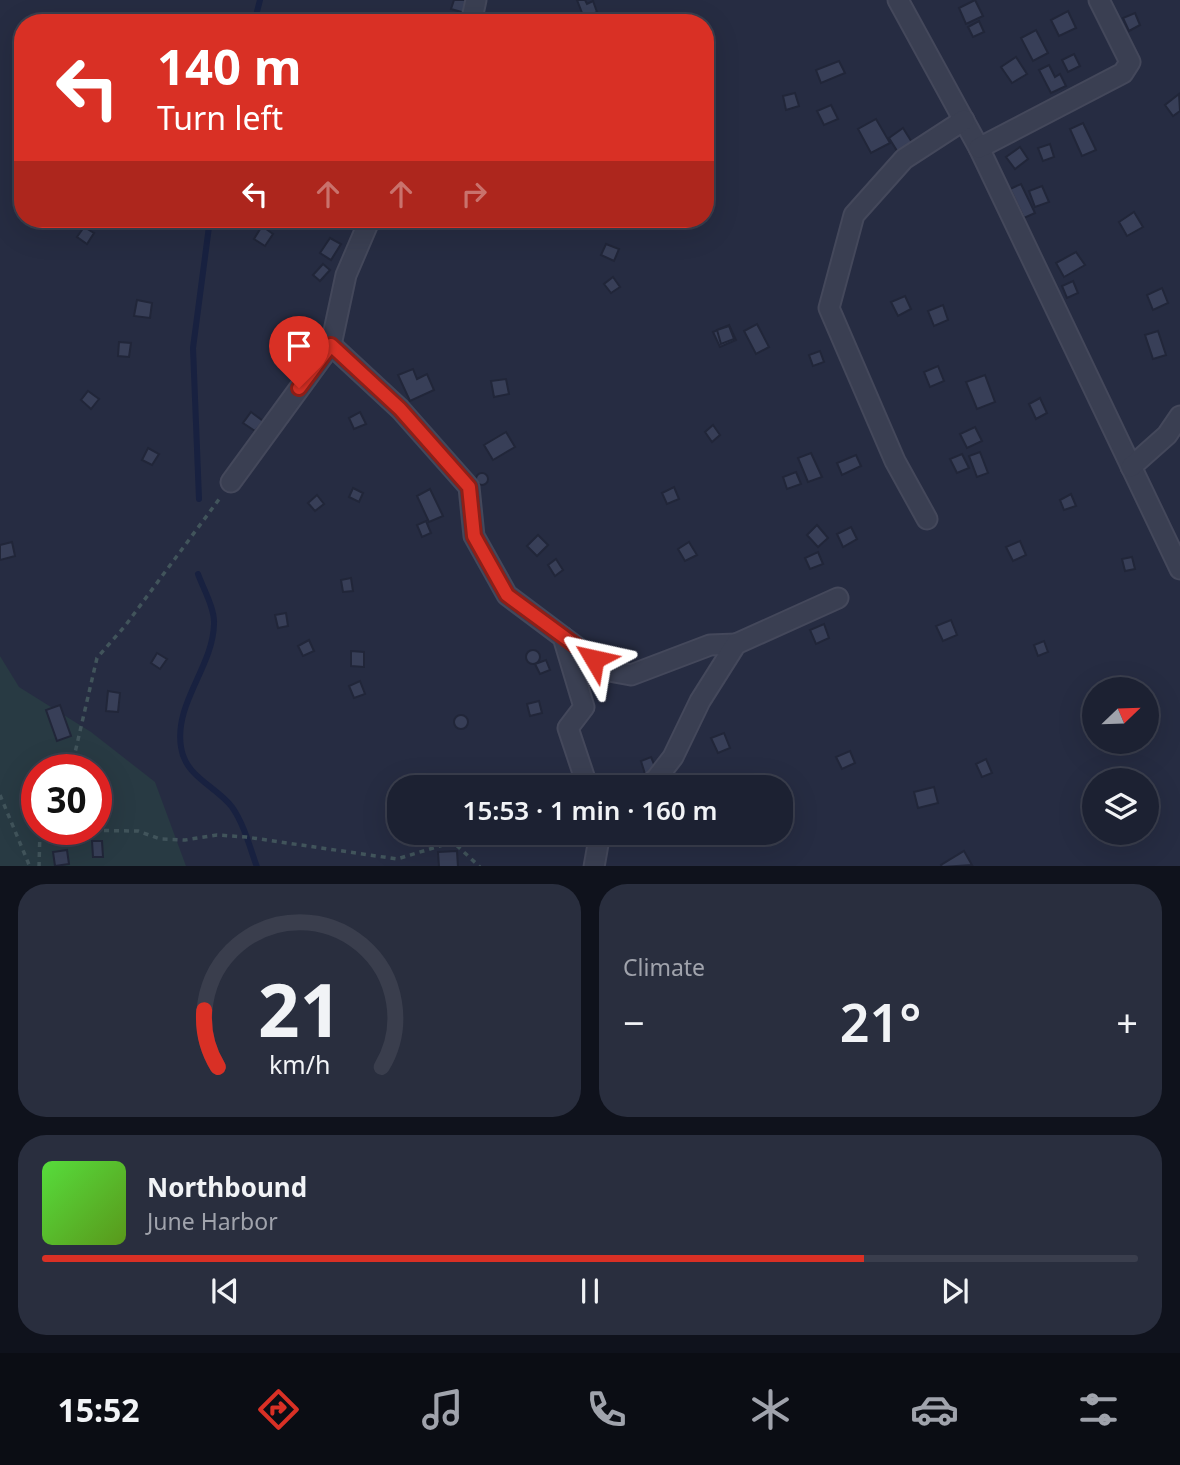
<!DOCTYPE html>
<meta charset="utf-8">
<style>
body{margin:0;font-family:"Noto Sans",sans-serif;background:#292e3e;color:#f1f3f6;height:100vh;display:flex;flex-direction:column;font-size:26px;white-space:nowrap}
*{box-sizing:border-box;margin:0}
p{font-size:23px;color:#a0a3ac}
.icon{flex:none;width:38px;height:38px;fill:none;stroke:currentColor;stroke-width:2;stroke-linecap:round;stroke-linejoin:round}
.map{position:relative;height:866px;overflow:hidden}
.sheet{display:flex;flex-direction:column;gap:18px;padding:18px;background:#0f121c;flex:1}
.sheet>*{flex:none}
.top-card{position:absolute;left:14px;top:14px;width:700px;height:214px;border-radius:28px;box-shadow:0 7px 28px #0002,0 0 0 2px #3a3e4d;background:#d93025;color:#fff;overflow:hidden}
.needle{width:46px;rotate:67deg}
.controls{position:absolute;left:1082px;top:677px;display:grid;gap:14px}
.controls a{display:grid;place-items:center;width:77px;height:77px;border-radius:50%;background:#1c2132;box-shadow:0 7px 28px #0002,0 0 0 2px #3a3e4d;font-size:35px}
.speed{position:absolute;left:21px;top:754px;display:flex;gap:14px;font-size:35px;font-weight:700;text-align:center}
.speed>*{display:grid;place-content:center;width:91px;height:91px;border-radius:50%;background:#1c2132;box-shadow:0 7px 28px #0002,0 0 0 2px #3a3e4d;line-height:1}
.speed .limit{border:10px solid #d22;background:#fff;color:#111}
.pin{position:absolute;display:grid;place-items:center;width:60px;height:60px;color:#fff;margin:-72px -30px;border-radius:50% 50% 50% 0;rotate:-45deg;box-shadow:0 0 7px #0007}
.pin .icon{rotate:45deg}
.me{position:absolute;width:77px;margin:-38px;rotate:306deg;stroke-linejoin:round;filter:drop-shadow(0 0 5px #0008)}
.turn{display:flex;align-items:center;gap:24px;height:147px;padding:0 28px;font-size:32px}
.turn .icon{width:91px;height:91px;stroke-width:2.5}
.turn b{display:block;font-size:49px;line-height:60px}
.lanes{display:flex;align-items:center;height:66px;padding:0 28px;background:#0003;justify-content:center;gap:35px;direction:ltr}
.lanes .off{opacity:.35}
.big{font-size:52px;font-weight:600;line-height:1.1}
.sheet .widget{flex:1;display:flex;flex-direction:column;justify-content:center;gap:10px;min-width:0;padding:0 24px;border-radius:28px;background:#292e3e}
.sheet .dial{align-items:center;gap:0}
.dial svg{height:182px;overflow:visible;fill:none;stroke:#3a3e4d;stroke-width:7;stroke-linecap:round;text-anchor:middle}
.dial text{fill:#f1f3f6;stroke:none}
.song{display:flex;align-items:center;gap:21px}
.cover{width:84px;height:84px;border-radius:10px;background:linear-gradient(135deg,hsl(110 70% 55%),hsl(90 70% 35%))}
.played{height:7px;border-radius:4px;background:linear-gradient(90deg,#d93025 75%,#3a3e4d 75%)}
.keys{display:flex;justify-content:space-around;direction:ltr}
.heat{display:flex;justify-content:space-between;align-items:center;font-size:38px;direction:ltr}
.sheet .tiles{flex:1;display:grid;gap:18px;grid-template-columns:1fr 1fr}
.widget:last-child{grid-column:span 2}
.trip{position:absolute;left:387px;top:775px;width:406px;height:70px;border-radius:28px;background:#1c2132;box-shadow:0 7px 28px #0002,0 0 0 2px #3a3e4d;font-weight:600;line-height:70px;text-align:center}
.dock{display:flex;height:112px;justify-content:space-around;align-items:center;background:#0b0d14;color:#a0a3ac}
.dock .icon{width:49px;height:49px}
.dock .selected{color:#d93025}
.dock b{font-size:32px;color:#f1f3f6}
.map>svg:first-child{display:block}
.green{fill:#283a43;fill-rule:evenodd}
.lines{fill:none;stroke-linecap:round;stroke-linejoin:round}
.stream{stroke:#182140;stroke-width:6}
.building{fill:#383f58;stroke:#212639;stroke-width:2}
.street-casing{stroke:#44485b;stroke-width:23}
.path{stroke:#41545b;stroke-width:3.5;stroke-dasharray:5 5;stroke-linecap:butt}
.street{stroke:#3a3f52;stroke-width:19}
.route-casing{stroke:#8d1f18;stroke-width:18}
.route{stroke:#d93025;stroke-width:12}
</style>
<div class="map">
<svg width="1180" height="867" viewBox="0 0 1180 867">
<rect width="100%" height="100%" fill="#262c42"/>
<path class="green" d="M0,656L19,687L91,732L155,782L186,866H0ZM37,770H96V830H37Z"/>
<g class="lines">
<g class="stream">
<polyline points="254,23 260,0"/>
<polyline points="199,499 193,348 210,219"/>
<path d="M198,574C203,588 215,609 214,624C213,667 174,703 181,747C185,777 216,786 232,807C244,824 250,848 257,867"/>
</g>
</g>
<g class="building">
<polygon points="454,0 469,0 465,13 451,9"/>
<polygon points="577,0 585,0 587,4 593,1 597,12 584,18"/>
<polygon points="975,0 983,16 966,24 959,8"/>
<polygon points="1068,11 1076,28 1059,36 1051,20"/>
<polygon points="1135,13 1140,25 1129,31 1123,18"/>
<polygon points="979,21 984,32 973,37 968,27"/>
<polygon points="1036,30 1048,53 1033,61 1021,38"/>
<polygon points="1074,54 1080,66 1068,72 1062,60"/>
<polygon points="1016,57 1027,74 1012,83 1001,67"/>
<polygon points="839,61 845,73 821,83 816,70"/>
<polygon points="1049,65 1055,77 1060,74 1066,86 1051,93 1039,70"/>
<polygon points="795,93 799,106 786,110 783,96"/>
<polygon points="1179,94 1180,111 1173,116 1165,105"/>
<polygon points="831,105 838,119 824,125 817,111"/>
<polygon points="876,119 890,143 871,153 858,129"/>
<polygon points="1083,123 1096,150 1082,156 1070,129"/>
<polygon points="903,128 913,144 899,154 889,138"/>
<polygon points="1050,144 1054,157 1043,161 1038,148"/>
<polygon points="1020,147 1028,159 1015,169 1006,157"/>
<polygon points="1021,184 1035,213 1024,218 1010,189"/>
<polygon points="1042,186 1049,202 1035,207 1029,191"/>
<polygon points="1134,212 1143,227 1127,236 1119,222"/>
<polygon points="262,226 273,234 265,246 254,239"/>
<polygon points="84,227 94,233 87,244 77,237"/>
<polygon points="330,238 341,244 331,260 320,253"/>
<polygon points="606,244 619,249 614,261 601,255"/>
<polygon points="1076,252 1085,265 1064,277 1056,263"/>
<polygon points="323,264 330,270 320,281 313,275"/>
<polygon points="613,277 620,287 611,293 604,284"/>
<polygon points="1073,281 1078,293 1067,298 1062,286"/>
<polygon points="1162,288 1168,303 1153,310 1147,295"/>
<polygon points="905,296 911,309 898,316 891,302"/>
<polygon points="137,300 152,303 150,318 134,316"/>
<polygon points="943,305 948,320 934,326 928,311"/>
<polygon points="757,324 769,347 756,354 744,331"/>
<polygon points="729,325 736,340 720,347 713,332"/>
<polygon points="729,326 734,339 721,344 717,330"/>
<polygon points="1158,331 1166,355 1153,359 1145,335"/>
<polygon points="119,342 131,343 129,357 118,356"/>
<polygon points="820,351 824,362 813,366 809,355"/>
<polygon points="938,366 944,381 930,387 924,372"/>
<polygon points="413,369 417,379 427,374 434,390 410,401 398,375"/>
<polygon points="985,375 995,402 977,409 966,382"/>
<polygon points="506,379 509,394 494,397 491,381"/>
<polygon points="88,391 99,399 91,409 81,400"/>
<polygon points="1040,398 1047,413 1036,419 1029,404"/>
<polygon points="251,412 263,421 255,431 243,423"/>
<polygon points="360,412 366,424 354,429 349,418"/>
<polygon points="713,425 720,435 712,442 705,432"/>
<polygon points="975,427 982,441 967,448 960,434"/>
<polygon points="506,432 515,447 493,460 484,445"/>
<polygon points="148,448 159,454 152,465 142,460"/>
<polygon points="980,452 988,473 977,477 969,456"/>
<polygon points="811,453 822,477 808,482 798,458"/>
<polygon points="962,454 969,468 957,473 950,459"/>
<polygon points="856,455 861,466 842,475 837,463"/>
<polygon points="796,472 801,484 787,489 783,477"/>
<circle cx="482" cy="479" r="6"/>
<polygon points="674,487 679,499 667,504 662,493"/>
<polygon points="353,488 363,493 359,502 349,497"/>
<polygon points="430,489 443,516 429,522 417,496"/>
<polygon points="1071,494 1076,506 1064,510 1060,500"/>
<polygon points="317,495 324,504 315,511 308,503"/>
<polygon points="426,521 431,533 422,537 417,525"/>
<polygon points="817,525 828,538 818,547 807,535"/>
<polygon points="851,527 857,539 843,547 837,534"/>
<polygon points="538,535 548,545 537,556 527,546"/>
<polygon points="1020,541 1026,555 1013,561 1006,547"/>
<polygon points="12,542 15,556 0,560 0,545"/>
<polygon points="689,542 697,555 685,561 678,549"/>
<polygon points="818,552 823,564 810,569 805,558"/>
<polygon points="1132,557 1135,569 1125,571 1122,559"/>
<polygon points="556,559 563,570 555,576 548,565"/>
<polygon points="351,578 353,591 343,592 341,580"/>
<polygon points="286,613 288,626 278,628 275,615"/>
<polygon points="951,620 957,635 943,641 936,626"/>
<polygon points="824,624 829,638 816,644 810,630"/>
<polygon points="309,640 314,651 303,656 298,646"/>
<polygon points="1044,641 1048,652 1038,656 1034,645"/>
<circle cx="533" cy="657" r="7"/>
<polygon points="351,651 364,652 364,667 351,666"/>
<polygon points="157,653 167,659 160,669 151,663"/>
<polygon points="546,660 550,670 540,674 535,664"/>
<polygon points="360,681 365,694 354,698 349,686"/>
<polygon points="108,691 120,693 118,712 106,711"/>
<polygon points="539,701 542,713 530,716 527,704"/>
<polygon points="60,705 71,736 57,741 46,710"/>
<circle cx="461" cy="722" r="7"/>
<polygon points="724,733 730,748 718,753 711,738"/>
<polygon points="850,751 855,763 842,769 836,757"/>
<polygon points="651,757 656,769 645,774 641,761"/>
<polygon points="986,759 992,773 982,777 976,764"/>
<polygon points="678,774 684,788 666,788 663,780"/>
<polygon points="934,787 938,803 918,808 914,792"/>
<polygon points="92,841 102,841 103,857 93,857"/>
<polygon points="67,850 69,864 55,866 53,852"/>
<polygon points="457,851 458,867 439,867 438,852"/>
<polygon points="964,851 972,865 942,867 941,865"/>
</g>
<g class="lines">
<g class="street-casing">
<g id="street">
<polyline points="898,0 979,148 1180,569"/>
<polyline points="471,23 476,0"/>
<polyline points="979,148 1123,73 1130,62 1099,0"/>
<polyline points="331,345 400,409 469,487 474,536 507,595 563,637 584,707 568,728 588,788"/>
<polyline points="1131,467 1167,435 1180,416"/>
<polyline points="231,482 331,345 346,275 370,219"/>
<polyline points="927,519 895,461 829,308 854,215 904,159 964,120"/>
<polyline points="563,637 609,671 631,675 710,645 736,644"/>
<polyline points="644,788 656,779 673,757 700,701 736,644 838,598"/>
<polyline points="594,867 600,833"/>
</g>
</g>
<g class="path">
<polyline points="71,770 97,658 125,626 220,498"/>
<polyline points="0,795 30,867"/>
<polyline points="64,830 138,831 160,839 185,840 217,835 246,837 397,859 453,842 480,867"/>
<polyline points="39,867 40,830"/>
</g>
<use href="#street" class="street"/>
</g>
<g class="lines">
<g class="route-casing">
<polyline id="route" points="299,388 331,345 400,409 469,487 474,536 507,595 594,659"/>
</g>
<use href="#route" class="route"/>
</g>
</svg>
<div class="controls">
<a><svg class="needle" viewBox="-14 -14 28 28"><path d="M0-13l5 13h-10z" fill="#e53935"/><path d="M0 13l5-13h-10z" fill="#a0a3ac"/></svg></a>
<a><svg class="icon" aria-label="layers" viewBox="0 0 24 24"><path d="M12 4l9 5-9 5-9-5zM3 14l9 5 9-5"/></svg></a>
</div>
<div class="speed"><div class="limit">30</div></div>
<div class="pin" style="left:299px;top:388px;background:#d93025"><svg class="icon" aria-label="arrive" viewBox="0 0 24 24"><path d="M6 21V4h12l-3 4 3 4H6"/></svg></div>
<svg class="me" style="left:594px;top:659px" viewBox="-20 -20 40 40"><path d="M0-17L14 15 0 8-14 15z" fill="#d93025" stroke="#fff" stroke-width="4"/></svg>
<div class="trip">15:53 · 1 min · 160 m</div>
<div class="top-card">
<div class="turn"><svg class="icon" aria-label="left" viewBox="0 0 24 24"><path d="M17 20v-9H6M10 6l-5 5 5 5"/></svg><div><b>140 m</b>Turn left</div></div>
<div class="lanes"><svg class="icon" aria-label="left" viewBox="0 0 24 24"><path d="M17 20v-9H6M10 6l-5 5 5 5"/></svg><svg class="icon off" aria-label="ahead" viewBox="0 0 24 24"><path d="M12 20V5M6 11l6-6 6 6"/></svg><svg class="icon off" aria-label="ahead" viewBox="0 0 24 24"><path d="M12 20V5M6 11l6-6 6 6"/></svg><svg class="icon off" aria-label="right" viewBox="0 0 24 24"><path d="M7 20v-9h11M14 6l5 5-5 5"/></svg></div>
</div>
</div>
<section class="sheet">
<div class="tiles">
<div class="widget dial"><svg viewBox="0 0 100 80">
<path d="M14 69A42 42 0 1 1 86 69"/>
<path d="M14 69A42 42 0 0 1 8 44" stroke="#d93025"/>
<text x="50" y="56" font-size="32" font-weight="700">21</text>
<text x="50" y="72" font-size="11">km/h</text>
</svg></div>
<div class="widget"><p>Climate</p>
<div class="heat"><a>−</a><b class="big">21°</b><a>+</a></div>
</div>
<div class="widget">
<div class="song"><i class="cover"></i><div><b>Northbound</b><p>June Harbor</p></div></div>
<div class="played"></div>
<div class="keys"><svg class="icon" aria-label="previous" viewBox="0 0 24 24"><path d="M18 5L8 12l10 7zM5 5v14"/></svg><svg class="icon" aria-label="pause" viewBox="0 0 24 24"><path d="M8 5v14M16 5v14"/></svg><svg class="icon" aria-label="next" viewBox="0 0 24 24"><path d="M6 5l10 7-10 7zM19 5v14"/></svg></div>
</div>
</div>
</section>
<nav class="dock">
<b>15:52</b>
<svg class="icon selected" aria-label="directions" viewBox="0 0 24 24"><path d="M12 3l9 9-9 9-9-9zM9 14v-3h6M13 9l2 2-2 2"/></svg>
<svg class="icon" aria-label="music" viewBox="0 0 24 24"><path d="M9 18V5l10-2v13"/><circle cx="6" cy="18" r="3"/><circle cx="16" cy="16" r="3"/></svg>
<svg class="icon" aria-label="phone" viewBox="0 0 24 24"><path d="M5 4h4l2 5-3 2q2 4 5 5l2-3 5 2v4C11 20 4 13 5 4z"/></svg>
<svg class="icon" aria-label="climate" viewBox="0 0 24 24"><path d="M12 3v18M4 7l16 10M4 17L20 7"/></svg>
<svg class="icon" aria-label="car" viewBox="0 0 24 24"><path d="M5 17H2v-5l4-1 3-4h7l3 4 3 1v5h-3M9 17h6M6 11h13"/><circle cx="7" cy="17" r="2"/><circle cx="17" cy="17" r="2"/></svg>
<svg class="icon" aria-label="filters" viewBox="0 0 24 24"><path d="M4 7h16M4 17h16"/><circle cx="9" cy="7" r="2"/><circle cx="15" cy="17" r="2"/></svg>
</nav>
